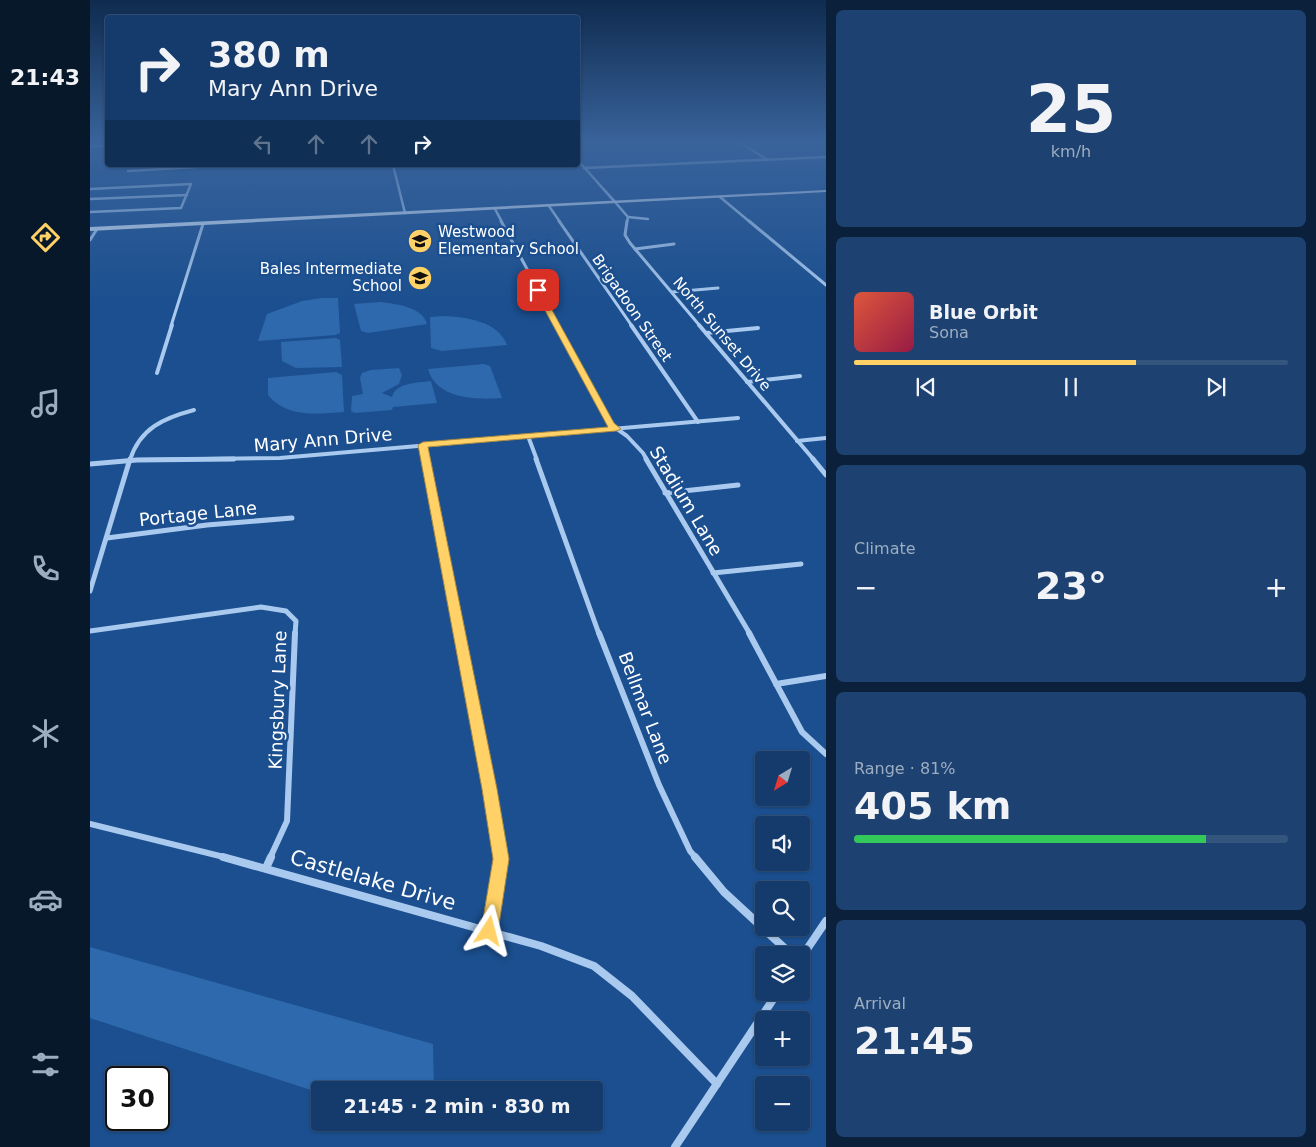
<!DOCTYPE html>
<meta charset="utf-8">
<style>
body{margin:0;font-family:"DejaVu Sans",sans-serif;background:#1d4271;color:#f1f3f6;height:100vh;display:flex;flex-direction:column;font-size:19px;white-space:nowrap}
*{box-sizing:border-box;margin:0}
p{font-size:16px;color:#9dadc1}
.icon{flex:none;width:28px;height:28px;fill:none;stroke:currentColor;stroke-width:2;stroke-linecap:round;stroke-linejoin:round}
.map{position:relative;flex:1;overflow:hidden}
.sheet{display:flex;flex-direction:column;gap:10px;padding:10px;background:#0b203b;width:490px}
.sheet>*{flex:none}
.hud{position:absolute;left:15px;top:15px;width:475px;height:152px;border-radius:5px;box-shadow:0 1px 4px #0004,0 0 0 1px #33557e;background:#143b6b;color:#f1f3f6;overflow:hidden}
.needle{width:32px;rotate:218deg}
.buttons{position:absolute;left:665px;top:751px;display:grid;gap:10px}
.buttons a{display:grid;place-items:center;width:55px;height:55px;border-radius:5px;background:#143b6b;box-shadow:0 1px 4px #0004,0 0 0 1px #33557e;font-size:25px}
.speed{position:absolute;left:15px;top:1066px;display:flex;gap:10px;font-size:25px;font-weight:700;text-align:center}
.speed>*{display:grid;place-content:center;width:65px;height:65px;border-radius:50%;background:#143b6b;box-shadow:0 1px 4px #0004,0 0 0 1px #33557e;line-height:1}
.speed .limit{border:2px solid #111;border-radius:8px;background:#fff;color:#111}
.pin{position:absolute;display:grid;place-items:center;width:42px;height:42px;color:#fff;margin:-21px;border-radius:10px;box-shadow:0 2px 8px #0006}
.me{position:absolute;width:55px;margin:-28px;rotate:9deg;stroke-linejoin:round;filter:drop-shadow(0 0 4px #0008)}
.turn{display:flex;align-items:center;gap:18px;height:105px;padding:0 20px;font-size:22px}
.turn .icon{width:65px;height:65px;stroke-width:2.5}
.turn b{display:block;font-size:35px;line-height:42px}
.lanes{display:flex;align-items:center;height:48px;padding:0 20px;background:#0003;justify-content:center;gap:25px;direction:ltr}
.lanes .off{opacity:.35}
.big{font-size:38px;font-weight:700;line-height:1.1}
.sheet .tile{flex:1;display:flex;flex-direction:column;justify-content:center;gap:8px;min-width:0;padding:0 18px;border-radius:8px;background:#1d4271}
.sheet .dial{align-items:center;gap:0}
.dial b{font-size:65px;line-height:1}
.song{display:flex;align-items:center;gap:15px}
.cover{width:60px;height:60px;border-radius:8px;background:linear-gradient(135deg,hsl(10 70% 55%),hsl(340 70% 35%))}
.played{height:5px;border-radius:2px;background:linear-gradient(90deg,#ffd166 65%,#33557e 65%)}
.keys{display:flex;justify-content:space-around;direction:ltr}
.heat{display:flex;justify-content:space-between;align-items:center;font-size:28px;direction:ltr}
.charge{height:8px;border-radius:4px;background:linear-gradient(90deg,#34c759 81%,#33557e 0)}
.trip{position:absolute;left:221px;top:1081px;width:292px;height:50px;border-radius:5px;background:#143b6b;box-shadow:0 1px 4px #0004,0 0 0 1px #33557e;font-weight:700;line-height:50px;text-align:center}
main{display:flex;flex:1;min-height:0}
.tabs{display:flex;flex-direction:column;width:90px;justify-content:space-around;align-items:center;background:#08182b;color:#9dadc1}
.tabs .icon{width:35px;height:35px}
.tabs .selected{color:#ffd166}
.tabs b{font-size:22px;color:#f1f3f6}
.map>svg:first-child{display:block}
.green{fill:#2e69ad}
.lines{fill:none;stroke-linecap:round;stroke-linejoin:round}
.minor-far5{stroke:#a9c9ee;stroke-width:2.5}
.minor-far4{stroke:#a9c9ee;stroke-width:3}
.minor-far3{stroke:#a9c9ee;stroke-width:4}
.minor-far2{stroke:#a9c9ee;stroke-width:5}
.minor-far1{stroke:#a9c9ee;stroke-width:6}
.minor{stroke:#a9c9ee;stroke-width:8}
.tertiary{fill:#a9c9ee;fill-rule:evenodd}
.secondary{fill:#d6e6fa;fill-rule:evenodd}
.route{fill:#ffd166;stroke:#a68842}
.labels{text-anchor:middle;stroke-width:5;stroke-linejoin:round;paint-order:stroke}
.far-poi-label{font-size:15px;fill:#fff;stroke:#1b4f8f;text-anchor:start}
.far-street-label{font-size:15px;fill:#fff;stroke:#1b4f8f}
.street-label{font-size:18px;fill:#fff;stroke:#1b4f8f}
.near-street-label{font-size:21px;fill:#fff;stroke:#1b4f8f}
</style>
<main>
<nav class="tabs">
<b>21:43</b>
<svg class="icon selected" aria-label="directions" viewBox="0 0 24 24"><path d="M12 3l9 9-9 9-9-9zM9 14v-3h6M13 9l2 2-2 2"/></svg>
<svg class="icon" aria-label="music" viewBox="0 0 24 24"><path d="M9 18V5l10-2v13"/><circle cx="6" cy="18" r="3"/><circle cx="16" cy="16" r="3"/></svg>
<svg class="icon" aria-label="phone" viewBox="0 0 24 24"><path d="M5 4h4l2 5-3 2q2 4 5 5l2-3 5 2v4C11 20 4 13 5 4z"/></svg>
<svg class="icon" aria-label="climate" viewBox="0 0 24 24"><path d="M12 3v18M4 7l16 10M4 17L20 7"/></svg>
<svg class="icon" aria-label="car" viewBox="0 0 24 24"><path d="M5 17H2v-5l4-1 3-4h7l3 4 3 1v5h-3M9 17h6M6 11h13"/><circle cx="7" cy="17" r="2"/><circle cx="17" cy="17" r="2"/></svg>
<svg class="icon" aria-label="filters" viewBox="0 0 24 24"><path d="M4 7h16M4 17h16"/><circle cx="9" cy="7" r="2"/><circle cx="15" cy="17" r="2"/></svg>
</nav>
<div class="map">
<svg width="736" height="1147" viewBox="0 0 736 1147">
<rect width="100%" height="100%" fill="#1b4f8f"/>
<g class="green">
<polygon points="232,298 248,298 250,333 245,335 168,341 177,314 212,301"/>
<path d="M291,302C306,304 333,307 337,324L278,333L271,331L264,304Z"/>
<path d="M353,316C376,317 408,321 417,345L352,351L341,348L340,317Z"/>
<polygon points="246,338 250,340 252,367 206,368 192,361 191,342"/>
<path d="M394,364L400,366L412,398C386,400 346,399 338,369Z"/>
<path d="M309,368L312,375L309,384L292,393L302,397C306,382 328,383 341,381L347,403L303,407L302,410L265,413L261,411L262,396L273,394L270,378L272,373L281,370Z"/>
<path d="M246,372L252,375L254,412C227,414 197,418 178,395V378Z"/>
<polygon points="0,947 343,1044 344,1090 230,1090 230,1093 0,1018"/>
</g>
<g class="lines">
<g class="minor-far5">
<polyline points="648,141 676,159"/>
<polyline points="0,146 18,146"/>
<polyline points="303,165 315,213"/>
<polyline points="494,168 736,157"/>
<polyline points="38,171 141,165"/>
<polyline points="0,189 101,184 91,208 0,212"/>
<polyline points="630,197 660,222"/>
<polyline points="0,199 97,195"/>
<polyline points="525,202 538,217 537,222"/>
<polyline points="459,206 470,222"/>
<polyline points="405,209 412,222"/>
<polyline points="538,217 558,219"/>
</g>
<g class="minor-far4">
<polyline points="411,221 468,326"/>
<polyline points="469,221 542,326"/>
<polyline points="537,221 535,235 540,243 610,326"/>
<polyline points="659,221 736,285"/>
<polyline points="0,240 7,229"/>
<polyline points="545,249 584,244"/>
<polyline points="582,292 628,288"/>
<polyline points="81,326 113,224"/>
</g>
<g class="minor-far3">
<polyline points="467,325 520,424 537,436 553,453 557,460"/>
<polyline points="541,325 608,422"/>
<polyline points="609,325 724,460"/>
<polyline points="616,333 668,328"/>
<polyline points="67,373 82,325"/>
<polyline points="657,382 710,376"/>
<polyline points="438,436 447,460"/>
<polyline points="707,441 736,438"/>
<polyline points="333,445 336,460"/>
<path d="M40,460C50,428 74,418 104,410"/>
<polyline points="44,460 190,458 648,418"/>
</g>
<g class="minor-far2">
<polyline points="336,459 370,634"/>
<polyline points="446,459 509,634"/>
<polyline points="556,459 660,634"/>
<polyline points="723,459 736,475"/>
<polyline points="0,464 47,460 144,459"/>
<polyline points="575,493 648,485"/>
<polyline points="17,538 117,525 202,518"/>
<polyline points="623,573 711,564"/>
<polyline points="0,591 40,459"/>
<polyline points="0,631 171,607 196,611 206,621 205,634"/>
</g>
<g class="minor-far1">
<polyline points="370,633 400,789 411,858"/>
<polyline points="509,633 569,785 600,851 606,858"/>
<polyline points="659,633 712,732 736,754"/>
<polyline points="686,684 736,676"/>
<polyline points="0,824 138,858"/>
<polyline points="180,858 197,821 205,633"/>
</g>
<g class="minor">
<polyline points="133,857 451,946 504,966 542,996 627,1084"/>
<polyline points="605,857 634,892 702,955"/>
<polyline points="176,868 181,857"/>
<polyline points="399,931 411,857"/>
<polyline points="711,958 736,921"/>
<polyline points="585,1147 688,992"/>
</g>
<polygon class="tertiary" points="488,159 526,201 526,203 524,203 488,162"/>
<polygon class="secondary" points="736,190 736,192 0,231 0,227"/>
</g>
<linearGradient id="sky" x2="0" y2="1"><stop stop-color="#0f2b4f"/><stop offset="0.47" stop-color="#39639b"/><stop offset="1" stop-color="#39639b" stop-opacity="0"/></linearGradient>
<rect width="736" height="302" fill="url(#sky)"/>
<polygon class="route" points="448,288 451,290 524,423 531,429 526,431 338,447 407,789 419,859 408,931 405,937 399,940 393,937 391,931 403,859 392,789 328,445 333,442 518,427 444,290"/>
<defs>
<g id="school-disc" transform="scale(1.25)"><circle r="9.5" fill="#ffd166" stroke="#1b4f8f"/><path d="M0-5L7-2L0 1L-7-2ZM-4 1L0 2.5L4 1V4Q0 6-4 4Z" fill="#111"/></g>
</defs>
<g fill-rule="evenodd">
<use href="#school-disc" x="330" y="241"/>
<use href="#school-disc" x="330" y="278"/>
</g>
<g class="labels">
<g class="far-poi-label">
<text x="348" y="237">Westwood<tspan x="348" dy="17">Elementary School</tspan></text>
<text x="312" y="274" text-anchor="end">Bales Intermediate<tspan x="312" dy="17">School</tspan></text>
</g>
<g class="far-street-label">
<text transform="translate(542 308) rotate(55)" y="5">Brigadoon Street</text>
<text transform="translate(632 334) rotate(50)" y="5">North Sunset Drive</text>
</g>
<g class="street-label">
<text transform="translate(233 440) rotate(-5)" y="6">Mary Ann Drive</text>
<text transform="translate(596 501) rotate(59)" y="6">Stadium Lane</text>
<text transform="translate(108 514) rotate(-6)" y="6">Portage Lane</text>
<text transform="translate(188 700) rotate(-88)" y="6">Kingsbury Lane</text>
<text transform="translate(555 708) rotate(69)" y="6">Bellmar Lane</text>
</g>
<g class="near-street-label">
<text transform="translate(283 880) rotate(16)" y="7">Castlelake Drive</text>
</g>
</g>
</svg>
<div class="buttons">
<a><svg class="needle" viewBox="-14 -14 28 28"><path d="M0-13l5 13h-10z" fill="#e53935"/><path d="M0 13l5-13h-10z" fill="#9dadc1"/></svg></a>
<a><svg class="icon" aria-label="sound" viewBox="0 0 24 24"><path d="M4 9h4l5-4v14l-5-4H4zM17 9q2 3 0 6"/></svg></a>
<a><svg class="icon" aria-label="search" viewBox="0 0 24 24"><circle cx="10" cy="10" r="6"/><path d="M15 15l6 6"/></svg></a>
<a><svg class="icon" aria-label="layers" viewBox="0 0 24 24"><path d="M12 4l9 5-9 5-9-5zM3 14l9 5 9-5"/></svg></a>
<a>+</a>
<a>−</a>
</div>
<div class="speed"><div class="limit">30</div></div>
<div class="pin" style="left:448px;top:290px;background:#d93025"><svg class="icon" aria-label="arrive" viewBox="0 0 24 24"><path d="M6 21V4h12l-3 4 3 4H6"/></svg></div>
<svg class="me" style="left:399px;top:931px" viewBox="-20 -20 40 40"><path d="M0-17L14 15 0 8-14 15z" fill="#ffd166" stroke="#fff" stroke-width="4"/></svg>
<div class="trip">21:45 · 2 min · 830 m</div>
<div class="hud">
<div class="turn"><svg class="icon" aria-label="right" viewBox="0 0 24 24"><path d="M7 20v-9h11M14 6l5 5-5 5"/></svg><div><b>380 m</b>Mary Ann Drive</div></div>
<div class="lanes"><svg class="icon off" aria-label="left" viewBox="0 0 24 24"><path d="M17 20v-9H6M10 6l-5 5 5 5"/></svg><svg class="icon off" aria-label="ahead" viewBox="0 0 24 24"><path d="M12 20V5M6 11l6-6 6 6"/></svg><svg class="icon off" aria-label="ahead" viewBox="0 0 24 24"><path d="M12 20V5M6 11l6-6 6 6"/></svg><svg class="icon" aria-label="right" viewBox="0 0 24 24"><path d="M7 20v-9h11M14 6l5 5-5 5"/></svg></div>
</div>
</div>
<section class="sheet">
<div class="tile dial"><b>25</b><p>km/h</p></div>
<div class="tile">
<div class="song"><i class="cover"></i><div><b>Blue Orbit</b><p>Sona</p></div></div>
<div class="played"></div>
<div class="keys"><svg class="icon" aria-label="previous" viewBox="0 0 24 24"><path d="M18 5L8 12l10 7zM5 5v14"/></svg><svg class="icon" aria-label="pause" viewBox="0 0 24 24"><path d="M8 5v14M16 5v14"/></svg><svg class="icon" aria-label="next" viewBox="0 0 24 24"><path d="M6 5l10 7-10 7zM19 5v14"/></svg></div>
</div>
<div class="tile"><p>Climate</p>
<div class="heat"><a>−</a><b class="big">23°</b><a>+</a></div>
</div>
<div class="tile"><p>Range · 81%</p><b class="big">405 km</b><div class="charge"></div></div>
<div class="tile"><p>Arrival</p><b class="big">21:45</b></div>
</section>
</main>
